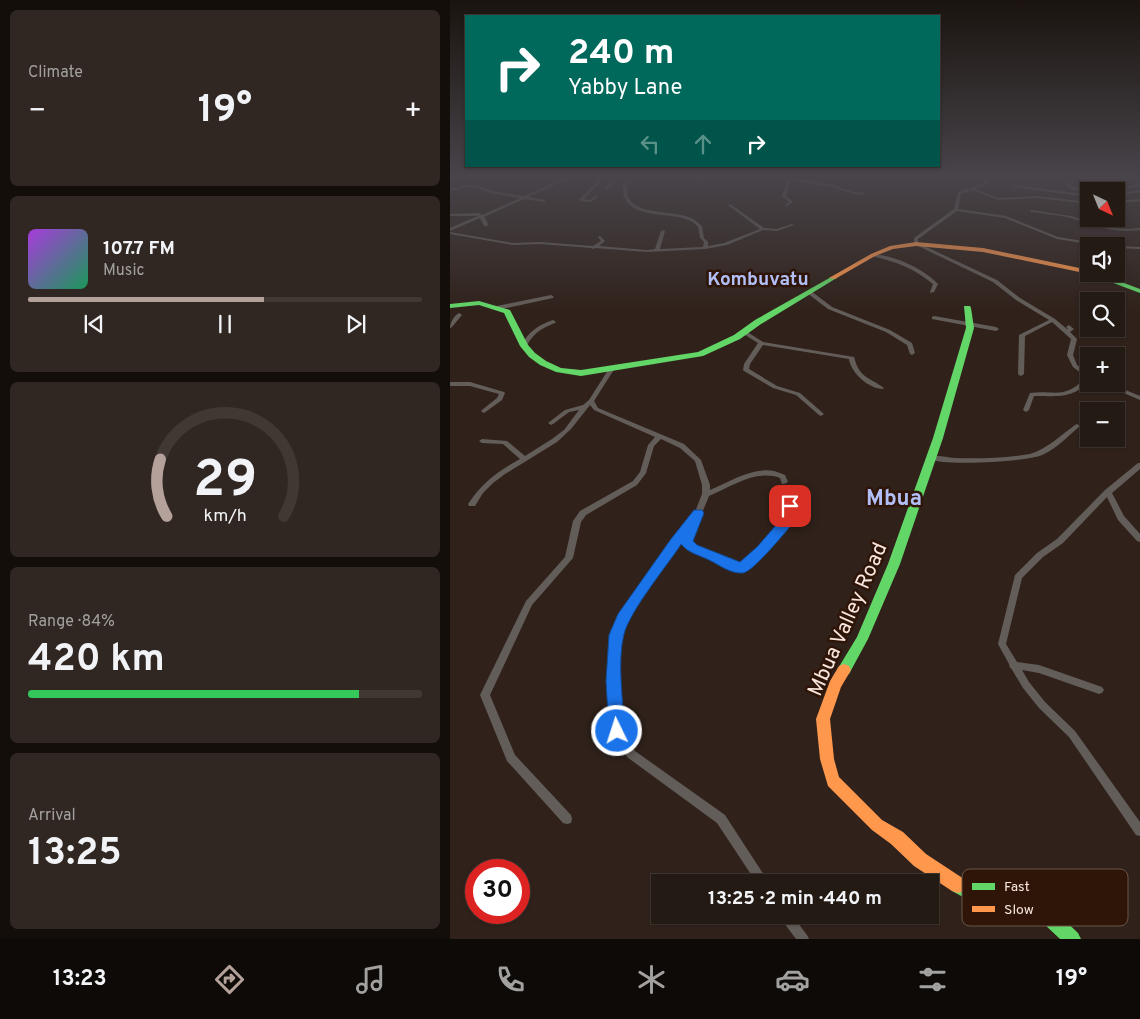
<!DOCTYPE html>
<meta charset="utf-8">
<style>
body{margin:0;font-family:Overpass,sans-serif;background:#302722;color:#f1f3f6;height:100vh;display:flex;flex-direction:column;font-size:19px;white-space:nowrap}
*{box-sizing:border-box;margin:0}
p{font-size:16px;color:#a3a1a0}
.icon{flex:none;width:28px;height:28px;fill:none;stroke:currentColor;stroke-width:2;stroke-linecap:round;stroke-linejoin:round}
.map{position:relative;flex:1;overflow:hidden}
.sheet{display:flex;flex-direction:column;gap:10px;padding:10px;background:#140e0b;width:450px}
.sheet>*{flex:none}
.top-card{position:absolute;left:15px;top:15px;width:475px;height:152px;border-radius:0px;box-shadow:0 1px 4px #0004,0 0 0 1px #413834;background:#00695c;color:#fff;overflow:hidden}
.needle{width:32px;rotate:137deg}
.fabs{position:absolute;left:630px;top:182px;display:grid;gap:10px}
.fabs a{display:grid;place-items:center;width:45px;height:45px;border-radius:0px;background:#241a14;box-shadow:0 1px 4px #0004,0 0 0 1px #413834;font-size:25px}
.speed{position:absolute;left:15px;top:859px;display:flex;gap:10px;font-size:25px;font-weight:700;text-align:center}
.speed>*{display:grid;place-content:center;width:65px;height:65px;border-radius:50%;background:#241a14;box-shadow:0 1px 4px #0004,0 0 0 1px #413834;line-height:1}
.speed .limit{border:8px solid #d22;background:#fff;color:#111}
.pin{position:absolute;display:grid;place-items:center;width:42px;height:42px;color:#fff;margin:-21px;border-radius:10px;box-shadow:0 2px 8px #0006}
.me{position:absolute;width:55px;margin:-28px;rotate:356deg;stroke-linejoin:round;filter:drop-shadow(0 0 4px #0008)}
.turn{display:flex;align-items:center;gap:18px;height:105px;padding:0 20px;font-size:22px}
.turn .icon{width:65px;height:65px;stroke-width:2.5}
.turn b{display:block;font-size:35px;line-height:42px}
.lanes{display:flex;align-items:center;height:48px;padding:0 20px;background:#0003;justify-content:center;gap:25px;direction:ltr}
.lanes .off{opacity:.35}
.big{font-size:38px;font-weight:700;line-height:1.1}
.sheet .card{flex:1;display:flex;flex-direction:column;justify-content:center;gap:8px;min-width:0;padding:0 18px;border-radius:8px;background:#302722}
.sheet .dial{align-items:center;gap:0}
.dial svg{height:130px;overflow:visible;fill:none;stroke:#413834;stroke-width:7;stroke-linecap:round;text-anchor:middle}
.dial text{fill:#f1f3f6;stroke:none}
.song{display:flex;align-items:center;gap:15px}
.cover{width:60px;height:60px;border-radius:8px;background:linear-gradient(135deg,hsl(280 70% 55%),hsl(150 70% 35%))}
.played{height:5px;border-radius:2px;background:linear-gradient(90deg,#b3a19a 60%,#413834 60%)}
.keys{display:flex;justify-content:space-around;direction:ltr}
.heat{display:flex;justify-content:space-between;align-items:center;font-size:28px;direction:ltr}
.charge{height:8px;border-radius:4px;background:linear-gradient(90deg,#34c759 84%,#413834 0)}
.trip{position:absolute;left:201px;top:874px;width:288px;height:50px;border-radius:0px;background:#241a14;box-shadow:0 1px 4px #0004,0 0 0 1px #413834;font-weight:700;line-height:50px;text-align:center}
.tabs{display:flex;height:80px;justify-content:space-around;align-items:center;background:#0e0a08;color:#a3a1a0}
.tabs .icon{width:35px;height:35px}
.tabs .selected{color:#b3a19a}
.tabs b{font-size:22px;color:#f1f3f6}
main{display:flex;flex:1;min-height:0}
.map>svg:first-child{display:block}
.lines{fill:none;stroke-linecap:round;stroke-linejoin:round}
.street{fill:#635d59;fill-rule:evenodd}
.fast{fill:#63d668;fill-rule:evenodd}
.slow{fill:#ff974d;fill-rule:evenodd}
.route{fill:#1a73e8;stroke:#114b97}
.labels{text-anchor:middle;stroke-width:5;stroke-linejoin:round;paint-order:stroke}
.far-district-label{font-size:19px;font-weight:bold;fill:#b2bff7;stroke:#2e1508}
.near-street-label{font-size:21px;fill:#f9e6de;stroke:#2e1508}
.district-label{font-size:22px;font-weight:bold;fill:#b2bff7;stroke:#2e1508}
.key{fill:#2e1508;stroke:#6b5448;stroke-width:1}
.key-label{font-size:14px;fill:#f9e6de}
</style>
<main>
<section class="sheet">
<div class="card"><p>Climate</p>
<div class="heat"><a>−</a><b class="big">19°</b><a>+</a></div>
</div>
<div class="card">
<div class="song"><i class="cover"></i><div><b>107.7 FM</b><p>Music</p></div></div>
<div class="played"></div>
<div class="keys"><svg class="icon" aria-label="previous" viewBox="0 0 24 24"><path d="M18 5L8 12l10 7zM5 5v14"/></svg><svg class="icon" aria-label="pause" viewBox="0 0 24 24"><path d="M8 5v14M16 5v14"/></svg><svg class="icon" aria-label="next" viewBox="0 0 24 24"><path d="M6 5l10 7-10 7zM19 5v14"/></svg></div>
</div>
<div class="card dial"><svg viewBox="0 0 100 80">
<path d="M14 69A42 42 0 1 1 86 69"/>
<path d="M14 69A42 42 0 0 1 10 34" stroke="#b3a19a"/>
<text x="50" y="56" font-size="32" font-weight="700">29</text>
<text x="50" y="72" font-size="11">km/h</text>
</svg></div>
<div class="card"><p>Range · 84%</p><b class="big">420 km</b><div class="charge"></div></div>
<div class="card"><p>Arrival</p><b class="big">13:25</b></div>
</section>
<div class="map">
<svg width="690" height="939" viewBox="0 0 690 939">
<rect width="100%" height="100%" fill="#30221b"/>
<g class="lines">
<g class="street">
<polygon points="115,178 121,178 78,197 95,200 95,202 74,199 34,217 37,221 38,226 34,226 30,218 0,231 0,228 28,216 0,216 0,214 29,213 32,215 70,198 40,193 28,188 15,187 2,191 0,190 1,189 15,185 29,186 41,191 74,196"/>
<polygon points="150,178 154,178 134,199 140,200 146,195 147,195 147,197 141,202 130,201 130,199"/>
<polygon points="164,178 168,179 157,189 155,189 155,187"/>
<path d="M181,178H186L177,185C177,189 177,193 178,197C188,217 226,209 243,219C246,220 249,224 252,226L254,238L258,242V246L274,243L310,229L279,206L278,205L280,204L314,228L327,229L342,224L344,225L327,231L313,230L277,245L255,249L197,252L145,248L143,249L141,248L90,244L63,245L0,234V232L63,243L90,242L143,246L151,241L148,237L150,236L155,241L149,246L197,250L205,249L211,231L213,230L215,231L210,249L253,247L254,242L250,238L248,227C245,224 242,221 238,220C220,212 184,219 174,197C173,193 173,189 173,185Z"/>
<polygon points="249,178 254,178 249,183 247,183 246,182"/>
<path d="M334,178C350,178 367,181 383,185C393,188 403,194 414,192L416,193L408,195L381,187L341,180L336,196L343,202L337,206L335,205L339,202L332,196L338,179Z"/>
<path d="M536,178H540L535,186L525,189L548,198L587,196L639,202V204L587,198L548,200L522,190L511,194L508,209L556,216L608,237L658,245L660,246H651L607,239L555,218L507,211L468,239V243L547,280L570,298L605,319L617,329H618L616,327L619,325L624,329L620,332L627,339L623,355L627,365L639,374V381C623,399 607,396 584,396L579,410L576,412L573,410L580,393C605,390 615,400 636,377L623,367L617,355L621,339L602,322L575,336L574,374L571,376L569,375L568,374L569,335L599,320L566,300L543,282L464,244V238L504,209L508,192L533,184Z"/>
<polygon points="598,178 603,178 598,182 596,182 596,180"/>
<path d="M620,181L623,182L620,184L621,186C643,193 668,189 690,184V186C666,192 641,194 618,188L616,184Z"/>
<polygon points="564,185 639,195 639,197 563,187 562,186"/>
<polygon points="690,190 690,192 666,196 666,194"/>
<polygon points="690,199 690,201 666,203 666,201"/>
<path d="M581,210L621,216L648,224L662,228L680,229L690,228V230C662,233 647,226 621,218C608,215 595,214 582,212L580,211Z"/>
<polygon points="664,246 666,246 690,247 690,249 666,248 666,246"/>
<path d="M421,254C444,255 473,268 488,284L484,292L480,293V292L483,284C465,269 445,261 421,256Z"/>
<polygon points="357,291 361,291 382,307 440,330 462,343 465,353 462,355 460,354 457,345 436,332 378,309 357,293"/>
<polygon points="101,295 104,297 103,298 47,310 44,308 47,306"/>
<path d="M9,313L12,315L2,327L0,328C0,322 4,316 9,313Z"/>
<polygon points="484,316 546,327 549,329 546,331 482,319 482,317"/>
<path d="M103,320L106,322L105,323C90,329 84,333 76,347H72L71,346C78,332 88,325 103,320Z"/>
<path d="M294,330L313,342L404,357C410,379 418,376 434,388L433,389C419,389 401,373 399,359L313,345L300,364L299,369L327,386L350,393L374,414L371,416L369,415L346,395L323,388L294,371L293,370L294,364L308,343L292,333V331Z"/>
<path d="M162,366L165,368L144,401L148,408L234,444L251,460L260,485V490C279,482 302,467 324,471C328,472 332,474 335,475L338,482L334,484H332L330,478C306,469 281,487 259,496L252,513L247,519L249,521L241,541L246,547L266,554L285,564L290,565L309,548L336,517L332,494L333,492H336L340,494L344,518L315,552L295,570L292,571L281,569L260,558L240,551L233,542L236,534L203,579L177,619L170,635L169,681L172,730L185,751L275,815L316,878L317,882H306L267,823L177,757L162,731L159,681L162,635L170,616L197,575L245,512L252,494V485L245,461L230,448L211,439L204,446L196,473L187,485L136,515L131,522L123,558L82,605L40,695L65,755L121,815L122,819L121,823L117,824L113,823L57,761L30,695L76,601L115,557L123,521L130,511L183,481L190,472L198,445L205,437L144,410L140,405L121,429L107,442L55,474L43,483L33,493L25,506H19L18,504C32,483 48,471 70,459L53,444L32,443L29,441L32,439L57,441L75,456L102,439L114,430L129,410L119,412L103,424L101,425L98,423L115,410L133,405L139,400L160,367Z"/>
<polygon points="0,382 20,382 54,392 55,393 52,400 34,413 31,411 32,410 47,398 49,394 20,386 0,386"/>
<polygon points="653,384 661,384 690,396 690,400"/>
<path d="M627,424L630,426L629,427C617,437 606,449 592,455C576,462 489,467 477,458C483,454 496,457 504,458C529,459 555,458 580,454C597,449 611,435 625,425Z"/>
<polygon points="688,463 690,463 690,469 662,493 674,516 690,534 690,542 687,541 668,520 657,497 613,543 593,557 572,578 556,644 567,662 589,665 652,687 654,690 652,693 649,694 589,673 572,670 579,682 595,702 625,731 690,822 690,836 686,835 619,737 589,708 573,688 561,668 560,668 559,664 548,644 565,575 587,553 607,539 655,490"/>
<polygon points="329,915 342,915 357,935 359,939 346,939 331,919"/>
</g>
<g class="fast">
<polygon points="641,274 650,274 690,289 690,293 642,275"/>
<polygon points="383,276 387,278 385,279 311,324 290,339 253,356 131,376 106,372 90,365 79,357 70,346 54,313 29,305 0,308 0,304 29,301 60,310 78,345 85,353 96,361 111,368 131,370 248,352 284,335 305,320"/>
<polygon points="514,306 520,306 521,308 524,328 493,438 450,564 418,639 399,674 394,676 389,674 387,670 407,637 438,564 483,438 516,328"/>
<polygon points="508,877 531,890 562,902 597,907 603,909 628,933 631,939 610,939 593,923 562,918 526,904 502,891 500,885 502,879"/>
</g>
<g class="slow">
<polygon points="466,242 533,248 639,270 639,274 640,274 639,274 533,252 466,246 443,249 425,256 385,279 379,278 421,254 440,246"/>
<polygon points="394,664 399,666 401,670 391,687 380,719 384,759 389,777 432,820 453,832 476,854 514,879 516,885 514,891 508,893 502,891 464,866 441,844 422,830 378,786 370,759 366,719 380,681 389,666"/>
</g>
</g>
<linearGradient id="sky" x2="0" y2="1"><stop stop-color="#1a130f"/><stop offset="0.57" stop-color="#48444a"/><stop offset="1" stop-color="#48444a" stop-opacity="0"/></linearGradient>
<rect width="690" height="310" fill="url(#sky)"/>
<path class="route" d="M340,502L346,506V518L345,521C336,531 304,571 293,573C281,574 271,566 261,561C250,555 239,554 231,544L230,546C215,568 180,611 174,634C167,660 173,704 175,731L173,736L167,738L162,736L159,731L156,681L159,635L168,614L221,539L244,510H252L254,513L243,541L247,545L290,562L307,547L334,516V506Z"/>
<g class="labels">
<g class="far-district-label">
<text x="308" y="285">Kombuvatu</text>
</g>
<g class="near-street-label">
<text transform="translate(397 619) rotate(-66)" y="7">Mbua Valley Road</text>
</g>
<g class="district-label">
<text x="444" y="505">Mbua</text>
</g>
</g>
<rect x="512" y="869" width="166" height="57" rx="8" class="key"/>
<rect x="522" y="883" width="23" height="7" fill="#63d668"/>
<rect x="522" y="906" width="23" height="6" fill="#ff974d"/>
<g class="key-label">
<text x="554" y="891">Fast</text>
<text x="554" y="914">Slow</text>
</g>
</svg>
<div class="fabs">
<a><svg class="needle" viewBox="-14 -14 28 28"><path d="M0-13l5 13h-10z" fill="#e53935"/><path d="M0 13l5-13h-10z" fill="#a3a1a0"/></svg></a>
<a><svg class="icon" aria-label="sound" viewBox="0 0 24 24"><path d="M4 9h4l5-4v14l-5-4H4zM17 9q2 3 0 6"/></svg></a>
<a><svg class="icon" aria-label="search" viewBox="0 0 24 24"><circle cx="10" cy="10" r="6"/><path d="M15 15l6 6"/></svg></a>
<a>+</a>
<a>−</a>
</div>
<div class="speed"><div class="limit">30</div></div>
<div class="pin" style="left:340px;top:506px;background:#d93025"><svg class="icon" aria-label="arrive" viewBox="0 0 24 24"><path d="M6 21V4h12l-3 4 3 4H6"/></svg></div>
<svg class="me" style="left:167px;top:731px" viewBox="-20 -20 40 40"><circle r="17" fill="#1a73e8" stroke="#fff" stroke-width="3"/><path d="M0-11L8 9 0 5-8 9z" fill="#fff"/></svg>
<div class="trip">13:25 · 2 min · 440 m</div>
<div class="top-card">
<div class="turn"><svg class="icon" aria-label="right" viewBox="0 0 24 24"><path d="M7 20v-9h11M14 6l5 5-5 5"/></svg><div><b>240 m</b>Yabby Lane</div></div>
<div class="lanes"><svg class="icon off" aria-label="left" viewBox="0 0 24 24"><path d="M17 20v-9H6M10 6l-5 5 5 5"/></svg><svg class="icon off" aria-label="ahead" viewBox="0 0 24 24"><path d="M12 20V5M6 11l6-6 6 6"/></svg><svg class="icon" aria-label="right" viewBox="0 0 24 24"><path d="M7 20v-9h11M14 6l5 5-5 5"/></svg></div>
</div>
</div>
</main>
<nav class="tabs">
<b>13:23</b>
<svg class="icon selected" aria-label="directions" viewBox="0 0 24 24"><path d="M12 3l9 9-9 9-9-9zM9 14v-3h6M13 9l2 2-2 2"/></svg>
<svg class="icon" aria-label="music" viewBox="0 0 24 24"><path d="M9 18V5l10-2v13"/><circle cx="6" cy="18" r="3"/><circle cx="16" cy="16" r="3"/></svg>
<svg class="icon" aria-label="phone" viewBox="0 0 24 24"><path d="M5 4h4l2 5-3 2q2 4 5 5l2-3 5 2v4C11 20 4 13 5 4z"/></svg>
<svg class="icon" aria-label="climate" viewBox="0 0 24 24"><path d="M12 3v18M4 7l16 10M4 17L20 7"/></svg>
<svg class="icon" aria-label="car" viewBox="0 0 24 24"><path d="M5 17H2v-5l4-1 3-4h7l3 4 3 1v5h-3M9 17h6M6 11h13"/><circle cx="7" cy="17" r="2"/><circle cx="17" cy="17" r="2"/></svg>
<svg class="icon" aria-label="filters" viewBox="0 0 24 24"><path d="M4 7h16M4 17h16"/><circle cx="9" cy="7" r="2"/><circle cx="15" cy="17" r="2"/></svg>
<b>19°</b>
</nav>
